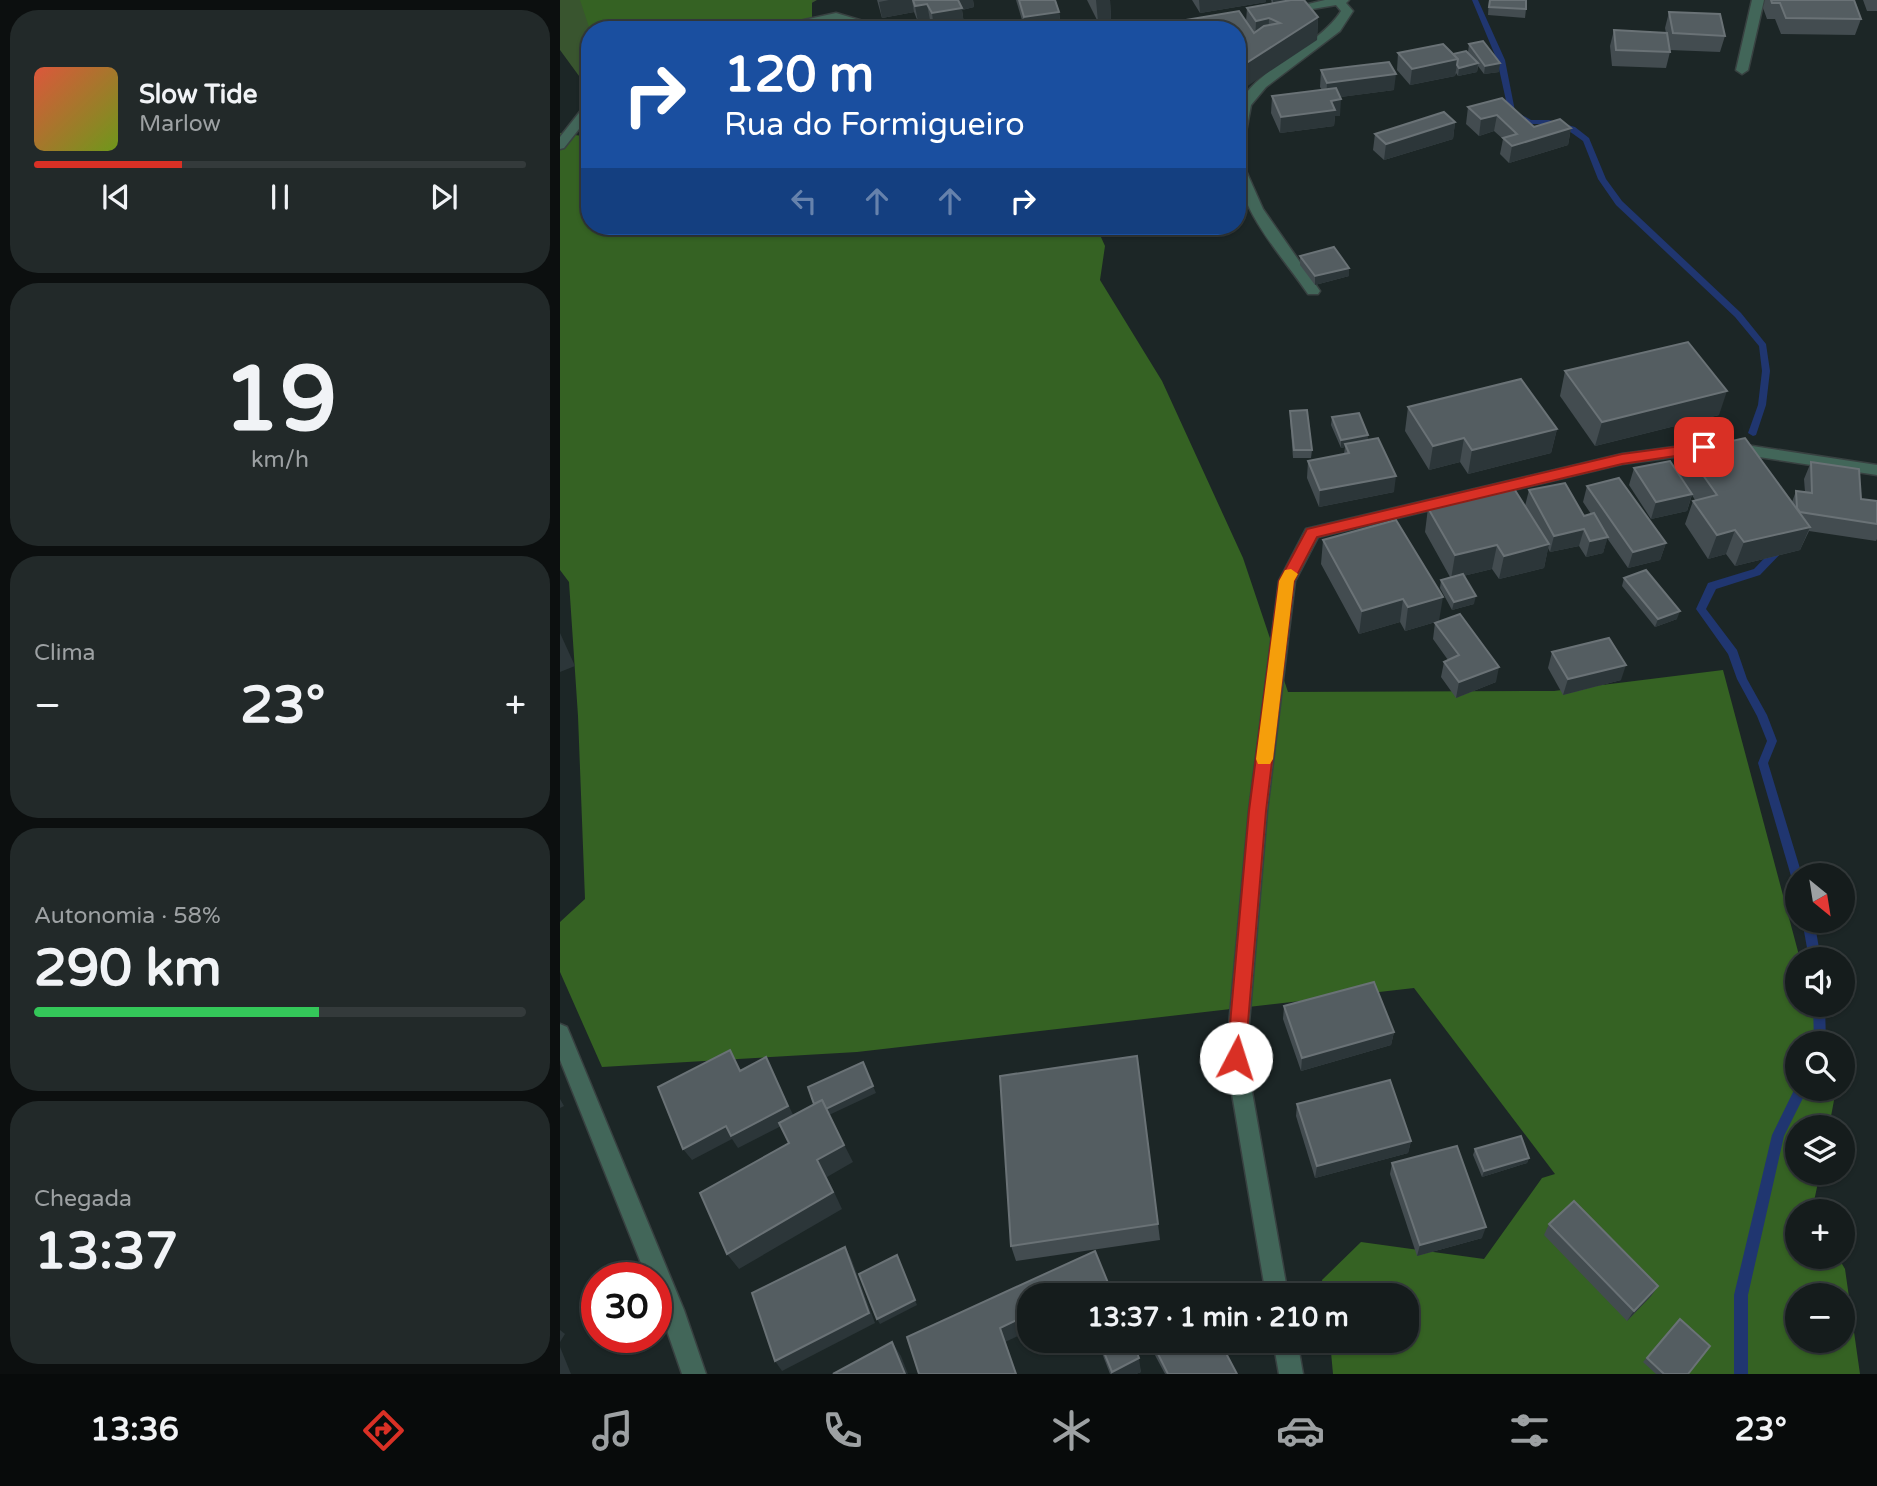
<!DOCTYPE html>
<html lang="pt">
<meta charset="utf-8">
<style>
body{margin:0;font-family:"Varela Round",sans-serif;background:#222929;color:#f1f3f6;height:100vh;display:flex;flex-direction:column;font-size:26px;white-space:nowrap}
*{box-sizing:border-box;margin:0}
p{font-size:23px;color:#9da1a3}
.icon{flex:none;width:38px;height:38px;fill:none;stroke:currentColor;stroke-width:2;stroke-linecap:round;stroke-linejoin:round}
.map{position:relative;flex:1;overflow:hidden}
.drawer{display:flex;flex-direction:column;gap:10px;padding:10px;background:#0c0f0f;width:560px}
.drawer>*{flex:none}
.banner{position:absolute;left:21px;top:21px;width:665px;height:214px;border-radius:28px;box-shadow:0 2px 5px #0004,0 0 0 2px #343a3b;background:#1a4fa0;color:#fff;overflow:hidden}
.needle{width:46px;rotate:150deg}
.controls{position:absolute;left:1225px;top:863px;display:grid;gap:14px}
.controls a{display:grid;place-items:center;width:70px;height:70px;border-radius:50%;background:#151c1c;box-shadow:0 2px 5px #0004,0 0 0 2px #343a3b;font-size:35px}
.speed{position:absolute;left:21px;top:1262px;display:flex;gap:14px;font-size:35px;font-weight:700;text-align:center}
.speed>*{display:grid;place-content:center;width:91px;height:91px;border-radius:50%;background:#151c1c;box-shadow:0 2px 5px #0004,0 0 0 2px #343a3b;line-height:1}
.speed .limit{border:10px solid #d22;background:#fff;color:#111}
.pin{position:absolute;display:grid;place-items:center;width:60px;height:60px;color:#fff;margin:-30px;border-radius:14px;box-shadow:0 4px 10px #0006}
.me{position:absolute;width:77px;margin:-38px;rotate:5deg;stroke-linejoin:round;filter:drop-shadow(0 0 5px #0008)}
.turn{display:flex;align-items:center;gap:24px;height:147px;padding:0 28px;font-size:32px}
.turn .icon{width:91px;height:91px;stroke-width:2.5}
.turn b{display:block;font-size:49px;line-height:60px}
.lanes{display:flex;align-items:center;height:66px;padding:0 28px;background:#0003;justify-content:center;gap:35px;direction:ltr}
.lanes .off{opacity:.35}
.big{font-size:52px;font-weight:700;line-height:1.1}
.drawer .widget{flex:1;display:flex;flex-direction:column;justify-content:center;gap:10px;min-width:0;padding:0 24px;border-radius:28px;background:#222929}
.drawer .dial{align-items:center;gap:0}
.dial b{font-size:91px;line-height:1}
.song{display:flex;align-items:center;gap:21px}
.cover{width:84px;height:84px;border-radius:10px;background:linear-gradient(135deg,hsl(10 70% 55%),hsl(80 70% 35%))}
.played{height:7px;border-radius:4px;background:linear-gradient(90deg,#d93025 30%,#343a3b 30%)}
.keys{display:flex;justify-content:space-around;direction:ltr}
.heat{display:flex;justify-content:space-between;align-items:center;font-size:38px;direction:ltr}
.charge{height:10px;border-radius:5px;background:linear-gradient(90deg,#34c759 58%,#343a3b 0)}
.trip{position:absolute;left:457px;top:1283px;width:402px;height:70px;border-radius:28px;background:#151c1c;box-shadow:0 2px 5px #0004,0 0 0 2px #343a3b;font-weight:700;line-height:70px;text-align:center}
.menu{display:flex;height:112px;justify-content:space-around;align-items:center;background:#080b0b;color:#9da1a3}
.menu .icon{width:49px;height:49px}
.menu .active{color:#d93025}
.menu b{font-size:32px;color:#f1f3f6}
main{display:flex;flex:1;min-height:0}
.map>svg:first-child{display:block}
.green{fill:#39552f}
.forest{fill:#356223;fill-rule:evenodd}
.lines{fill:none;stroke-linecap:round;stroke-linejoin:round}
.stream{fill:#203670;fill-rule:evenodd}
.minor-casing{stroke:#384141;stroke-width:3}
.minor{fill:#426659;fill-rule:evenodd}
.wall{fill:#434c50}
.shaded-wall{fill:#2c3639}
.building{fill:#545d61;stroke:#6a7276;stroke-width:2}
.route{fill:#d93025;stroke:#8d1f18;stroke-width:2}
.slow{fill:#f59e0b}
</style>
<main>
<section class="drawer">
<div class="widget">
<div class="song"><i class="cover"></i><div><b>Slow Tide</b><p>Marlow</p></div></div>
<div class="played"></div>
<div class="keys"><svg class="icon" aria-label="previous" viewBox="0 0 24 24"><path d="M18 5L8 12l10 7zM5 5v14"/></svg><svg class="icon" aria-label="pause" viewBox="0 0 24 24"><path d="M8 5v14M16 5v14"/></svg><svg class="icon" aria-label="next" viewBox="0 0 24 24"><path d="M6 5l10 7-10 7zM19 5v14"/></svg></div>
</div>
<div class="widget dial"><b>19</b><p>km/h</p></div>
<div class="widget"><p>Clima</p>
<div class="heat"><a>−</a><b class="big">23°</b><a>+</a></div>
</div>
<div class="widget"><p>Autonomia · 58%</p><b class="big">290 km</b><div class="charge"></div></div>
<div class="widget"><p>Chegada</p><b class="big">13:37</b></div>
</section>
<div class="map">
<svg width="1317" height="1374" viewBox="0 0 1317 1374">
<rect width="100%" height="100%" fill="#1c2626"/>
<polygon class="green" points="0,0 257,0 232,14 184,30 30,30 30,91 0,50"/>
<g class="forest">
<polygon points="20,0 252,0 252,17 232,30 30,30"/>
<path d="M0,133L30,137V226H536L545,246L540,280L602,381L683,558L728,692L994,691L1163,670L1240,959H1237V1004L1252,1005L1262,1043H1237V1088L1273,1089L1275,1095L1269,1127H1237V1172L1260,1173L1253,1206L1255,1211H1237V1256L1278,1257L1285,1269L1300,1374H773L770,1341L847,1340V1295H764L762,1280L801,1242L924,1259L982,1178L995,1174L854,988L297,1052L42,1067L0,972V922L25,899L18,716L9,582L0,570ZM1237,1295H1283V1340H1237Z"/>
</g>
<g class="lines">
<g class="stream">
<polygon points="912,0 918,0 945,60 955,111 971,120 989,120 1015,127 1029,138 1046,179 1062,201 1181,313 1206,344 1210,371 1206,405 1196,435 1193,436 1188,433 1198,405 1202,371 1199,346 1175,317 1056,205 1038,179 1023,141 1009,131 989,124 966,124 949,114 937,60"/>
<polygon points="1222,542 1227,546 1225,549 1200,575 1156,589 1146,609 1177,650 1187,679 1207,715 1217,741 1208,763 1242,875 1237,875 1237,881 1233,880 1231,876 1198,763 1207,741 1197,716 1177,679 1168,654 1136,609 1148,583 1194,569 1219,543"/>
<polygon points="1242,920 1254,920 1261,959 1249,959"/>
<polygon points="1253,1004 1265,1004 1266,1043 1254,1043"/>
<polygon points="1237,1084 1237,1088 1248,1088 1224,1136 1188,1295 1188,1374 1174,1374 1174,1295 1212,1135"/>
</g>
<g class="minor-casing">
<g id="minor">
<path d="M765,0H789L786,3L793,11L780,31L706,87L691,105L683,148L677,152C677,138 674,121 678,108C689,72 759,47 781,11L776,5L729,13L723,10Z"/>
<polygon points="1192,0 1204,0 1188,70 1182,74 1176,70"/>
<polygon points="276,13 333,30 313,30 276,20 224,30 199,30"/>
<polygon points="638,21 644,24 642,26 586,30 592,27"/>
<polygon points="30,103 30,115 4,148 0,149 0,137 26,104"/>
<path d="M677,160L683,164L703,209L760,291L758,294H748C721,254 677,210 677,160Z"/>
<polygon points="1144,443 1186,445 1317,465 1317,475 1186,455 1144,453 1062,464 758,537 735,581 707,811 686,1058 728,1295 706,1295 666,1058 689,811 719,581 746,529 1062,454"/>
<polygon points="0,1024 7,1027 10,1034 124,1310 146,1374 122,1374 96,1299 96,1278 87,1278 0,1060"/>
<polygon points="713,1340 737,1340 743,1374 719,1374"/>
</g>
</g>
<use href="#minor" class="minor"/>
</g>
<g class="wall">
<polygon points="317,0 413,0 414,7 402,10 404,24 374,29 370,20 358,22 354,12 322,18"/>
<polygon points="456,0 495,0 499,12 501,28 489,30 465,30"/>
<polygon points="527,0 550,0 551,20 538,22"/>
<polygon points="632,0 706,0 706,2 640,13"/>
<polygon points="711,0 744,0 758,17 757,40 677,30 614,30 614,22 686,22 687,8 712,3"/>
<polygon points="929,0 966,9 965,18 928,15"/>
<polygon points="1205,0 1294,0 1301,19 1295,35 1221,34 1215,19 1207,19 1203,8"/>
<polygon points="1303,0 1317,0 1317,11 1307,11"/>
<polygon points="1109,12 1165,36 1160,52 1110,50 1110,52 1106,68 1052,66 1050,46 1054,30 1106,33 1105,28"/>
<polygon points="909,44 939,72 924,74 918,66 917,72 898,76 896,73 895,76 850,85 837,70 838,53 893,54 908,52"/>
<polygon points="761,70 834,90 780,97 780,116 775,116 774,126 720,133 711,113 712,96 762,90 760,87"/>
<polygon points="942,98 974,127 1011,128 1008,145 949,163 940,154 943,139 934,131 919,136 906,124 908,107"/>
<polygon points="895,122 893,139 824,160 813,150 815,134"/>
<polygon points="740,256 789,268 789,276 755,285 740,265"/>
<polygon points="1005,371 1159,415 1035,446 1000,396"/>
<polygon points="848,407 997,429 991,453 908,474 900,462 869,470 845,431"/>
<polygon points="730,411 752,450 751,458 733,458 730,419"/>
<polygon points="772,417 808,435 808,440 834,492 759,507 747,478 748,461 784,454 785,447 781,448 771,425"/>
<polygon points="1126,451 1232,502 1236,491 1245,492 1244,479 1251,462 1301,499 1317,501 1317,539 1316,541 1249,531 1240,550 1175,566 1166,554 1148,559 1125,524 1133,501 1135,500 1132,495 1127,511 1091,519 1069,485 1074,468 1119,474"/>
<polygon points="1027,486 1106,543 1100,560 1068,568 1047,538 1043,553 1026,557 1019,546 990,552 988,548 984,568 939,579 932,569 903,576 914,604 892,610 880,588 881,580 890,577 865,532 868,508 965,506 969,490 1024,516 1031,514 1023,502"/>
<polygon points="763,540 879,621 845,631 840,622 799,634 761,564"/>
<polygon points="1064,578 1117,619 1095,627 1062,586"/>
<polygon points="875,623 936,682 896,698 881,677 884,662 888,660 873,639"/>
<polygon points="992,652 1061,680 1003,695 988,668"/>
<polygon points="724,1006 834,1032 831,1045 741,1071 723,1019"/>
<polygon points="737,1104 851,1141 848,1153 755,1178 736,1116"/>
<polygon points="915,1149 969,1158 967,1163 922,1177 913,1155"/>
<polygon points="832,1163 922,1238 857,1256 830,1174"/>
<polygon points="598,1224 600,1240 456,1261 451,1246"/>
<polygon points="989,1224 1098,1286 1091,1296 1067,1321 984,1235"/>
<polygon points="1120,1319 1128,1374 1096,1374 1083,1362"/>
<polygon points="537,1340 572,1340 581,1372 576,1374 550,1374"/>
<polygon points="587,1340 659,1340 677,1374 605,1374"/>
</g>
<g class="shaded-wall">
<polygon points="329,0 352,0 354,12 322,18 319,2"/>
<polygon points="396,0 413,0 414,7 402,10 404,24 374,29 372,13"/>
<polygon points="536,0 550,0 551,20 538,22"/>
<polygon points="639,0 706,0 706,2 640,13"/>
<polygon points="713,0 743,0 713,5"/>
<polygon points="367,4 370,20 358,22 355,6"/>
<polygon points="499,12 501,28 489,30 466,30 464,17"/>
<polygon points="758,17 757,40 677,93 677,69"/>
<polygon points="709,18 708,42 695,44 696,21"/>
<polygon points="898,59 895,76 850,85 852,69"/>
<polygon points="918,63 917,72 898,76 899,68"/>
<polygon points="940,63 939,72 924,74 925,66"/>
<polygon points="836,74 834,90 766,99 767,83"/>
<polygon points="781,99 780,116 775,116 774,126 720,133 721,117 771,101"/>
<polygon points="937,115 934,131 919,136 921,119"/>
<polygon points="895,122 893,139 824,160 826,144"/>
<polygon points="1011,128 1008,145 949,163 952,146"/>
<polygon points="789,268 789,276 755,285 755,276"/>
<polygon points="1167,391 1159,415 1035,446 1042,422"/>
<polygon points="997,429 991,453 908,474 912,450"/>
<polygon points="808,435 808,443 785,444 785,447 781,448 781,440"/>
<polygon points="904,438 900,462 869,470 873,446"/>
<polygon points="836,476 834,492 759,507 760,490"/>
<polygon points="1132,494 1127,511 1091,519 1096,502"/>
<polygon points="1250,527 1240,550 1175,566 1184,542"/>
<polygon points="1024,529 1019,546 990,552 994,536"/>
<polygon points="1175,530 1166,554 1148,559 1157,535"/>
<polygon points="1048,537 1043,553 1026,557 1030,541"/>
<polygon points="1106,543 1100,560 1068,568 1073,552"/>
<polygon points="989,544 984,568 939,579 944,556"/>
<polygon points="937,545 932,569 891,579 895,555"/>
<polygon points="916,596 914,604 892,610 894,602"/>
<polygon points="883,597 879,621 845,631 848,607"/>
<polygon points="843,599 840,622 799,634 802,611"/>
<polygon points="1120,611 1117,619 1095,627 1098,619"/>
<polygon points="0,633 15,666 0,672"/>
<polygon points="1066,665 1061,680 1003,695 1008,679"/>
<polygon points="939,667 936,682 896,698 899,682"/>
<polygon points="834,1032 831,1045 741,1071 742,1058"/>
<polygon points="206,1057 235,1119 178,1148 172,1139 132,1160 123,1149"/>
<polygon points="313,1086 316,1093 269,1115 293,1162 267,1177 282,1209 179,1269 167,1254 257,1160 258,1113"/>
<polygon points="0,1099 4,1106 0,1108"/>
<polygon points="851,1141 848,1153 755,1178 757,1166"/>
<polygon points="969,1158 967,1163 922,1177 924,1171"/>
<polygon points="926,1227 922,1238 857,1256 860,1245"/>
<polygon points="285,1247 291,1258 315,1323 222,1371 215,1361"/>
<polygon points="337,1255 357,1305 320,1324 317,1319"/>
<polygon points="1098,1286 1091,1296 1067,1321 1074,1311"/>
<polygon points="520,1291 521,1295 511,1295"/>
<polygon points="469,1314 469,1331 445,1342 440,1328"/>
<polygon points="0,1330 5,1334 0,1342"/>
<polygon points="332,1342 341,1356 348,1374 345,1374"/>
<polygon points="0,1347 11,1374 0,1374"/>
<polygon points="579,1358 581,1372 576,1374 552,1374 552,1372"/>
</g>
<g class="building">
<polygon points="353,0 398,0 402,8 372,13 367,4 355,6"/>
<polygon points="459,0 495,0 499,12 464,17"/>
<polygon points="731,0 744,0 758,17 677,69 677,30 619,30 614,22 679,11 694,33 704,26 720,23 709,18 696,21 687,8"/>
<polygon points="930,0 966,0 966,9 929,7"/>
<polygon points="1211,0 1294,0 1301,19 1226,18 1220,3 1212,3"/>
<polygon points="1109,12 1160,14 1165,36 1113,33"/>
<polygon points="1054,30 1107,33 1110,52 1056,50"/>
<polygon points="923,41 940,63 925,66 909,44"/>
<polygon points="883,44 898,59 852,69 838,53"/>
<polygon points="906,51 918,63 899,68 897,65 898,59 893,54"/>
<polygon points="829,62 836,74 767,83 761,70"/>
<polygon points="776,88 781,99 771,101 775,110 721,117 712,96"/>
<polygon points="942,98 974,127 1000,119 1011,128 952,146 943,138 957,134 937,115 921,119 908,107"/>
<polygon points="884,112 895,122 826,144 815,134"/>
<polygon points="774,247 789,268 755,276 740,256"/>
<polygon points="1128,342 1167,391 1042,422 1005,371"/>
<polygon points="961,379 997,429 912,450 904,438 873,446 848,407"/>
<polygon points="747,410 752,450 734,450 730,411"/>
<polygon points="799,413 808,435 781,440 772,417"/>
<polygon points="818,438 836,476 760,490 748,461 789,453 785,444"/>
<polygon points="1185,438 1250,527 1184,542 1175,530 1157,535 1133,501 1157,495 1126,451"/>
<polygon points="1110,461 1132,494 1096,502 1074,468"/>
<polygon points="1251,462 1299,469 1301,499 1317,501 1317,524 1240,512 1237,508 1236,491 1252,493"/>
<polygon points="1059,478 1106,543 1073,552 1027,486"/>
<polygon points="1005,483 1024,516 1034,513 1048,537 1030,541 1024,529 994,536 969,490"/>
<polygon points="953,487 989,544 944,556 937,545 895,555 868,508"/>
<polygon points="836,520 883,597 848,607 843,599 802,611 763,540"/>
<polygon points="1086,570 1120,611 1098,619 1064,578"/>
<polygon points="903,574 916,596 894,602 881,580"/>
<polygon points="900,614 939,667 899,682 884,662 899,655 875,623"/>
<polygon points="1049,638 1066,665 1008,679 992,652"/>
<polygon points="814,982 834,1032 742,1058 724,1006"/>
<polygon points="170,1050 180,1071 206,1057 228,1106 171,1136 166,1126 123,1149 98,1087"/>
<polygon points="577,1056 598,1224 451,1246 440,1076"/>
<polygon points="303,1062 313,1086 266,1109 262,1100 254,1104 248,1087"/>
<polygon points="830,1080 851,1141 757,1166 737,1104"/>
<polygon points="262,1100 284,1145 257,1160 273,1192 167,1254 140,1193 229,1143 219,1123"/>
<polygon points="961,1136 969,1158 924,1171 915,1149"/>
<polygon points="897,1146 926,1227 860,1245 832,1163"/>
<polygon points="1014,1201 1098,1286 1074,1311 989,1224"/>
<polygon points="285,1247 309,1313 215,1361 192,1293"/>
<polygon points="535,1251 553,1295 522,1295 520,1291 511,1295 469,1295 469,1314 440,1328 456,1374 359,1374 347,1337"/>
<polygon points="337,1255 355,1300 317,1319 299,1274"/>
<polygon points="632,1291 634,1295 625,1295"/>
<polygon points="1120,1319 1150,1346 1128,1374 1104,1374 1087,1358"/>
<polygon points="539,1340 572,1340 579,1358 552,1372"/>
<polygon points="591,1340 659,1340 677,1374 608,1374"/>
<polygon points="332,1342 345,1374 273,1374"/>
</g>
<polygon class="route" points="1144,443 1151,447 1149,451 1062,464 757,537 734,581 706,811 685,1058 683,1065 676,1067 669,1065 667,1058 689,811 719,581 747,529 1062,454"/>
<polygon class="slow" points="731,569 738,574 734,581 713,759 710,764 698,764 696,759 719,581 725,570"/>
</svg>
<div class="controls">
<a><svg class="needle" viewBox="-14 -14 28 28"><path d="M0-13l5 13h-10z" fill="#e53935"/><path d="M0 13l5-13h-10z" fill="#9da1a3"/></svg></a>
<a><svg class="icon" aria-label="sound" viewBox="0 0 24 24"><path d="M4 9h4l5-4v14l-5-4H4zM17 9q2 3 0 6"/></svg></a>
<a><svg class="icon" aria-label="search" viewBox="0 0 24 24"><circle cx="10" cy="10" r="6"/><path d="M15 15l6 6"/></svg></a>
<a><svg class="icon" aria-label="layers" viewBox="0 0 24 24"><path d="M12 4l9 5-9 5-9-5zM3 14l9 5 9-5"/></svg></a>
<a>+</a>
<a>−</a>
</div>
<div class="speed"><div class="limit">30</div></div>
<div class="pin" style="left:1144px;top:447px;background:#d93025"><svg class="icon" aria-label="arrive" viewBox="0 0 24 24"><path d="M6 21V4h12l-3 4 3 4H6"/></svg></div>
<svg class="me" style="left:676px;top:1058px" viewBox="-20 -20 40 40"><circle r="19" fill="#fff"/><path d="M0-13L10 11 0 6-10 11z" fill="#d93025"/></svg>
<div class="trip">13:37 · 1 min · 210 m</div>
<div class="banner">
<div class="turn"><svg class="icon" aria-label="right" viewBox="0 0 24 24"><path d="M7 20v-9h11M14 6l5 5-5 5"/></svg><div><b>120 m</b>Rua do Formigueiro</div></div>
<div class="lanes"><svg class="icon off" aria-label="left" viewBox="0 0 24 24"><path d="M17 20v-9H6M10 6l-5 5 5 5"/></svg><svg class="icon off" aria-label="ahead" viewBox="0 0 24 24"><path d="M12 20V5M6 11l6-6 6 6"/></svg><svg class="icon off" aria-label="ahead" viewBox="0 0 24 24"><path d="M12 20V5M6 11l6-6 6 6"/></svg><svg class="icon" aria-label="right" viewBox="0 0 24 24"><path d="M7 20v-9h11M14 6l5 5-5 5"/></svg></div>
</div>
</div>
</main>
<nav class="menu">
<b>13:36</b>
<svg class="icon active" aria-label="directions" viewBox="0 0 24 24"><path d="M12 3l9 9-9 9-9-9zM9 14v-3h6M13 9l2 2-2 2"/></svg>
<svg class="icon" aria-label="music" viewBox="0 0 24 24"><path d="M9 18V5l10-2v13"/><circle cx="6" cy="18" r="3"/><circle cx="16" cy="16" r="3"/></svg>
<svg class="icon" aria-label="phone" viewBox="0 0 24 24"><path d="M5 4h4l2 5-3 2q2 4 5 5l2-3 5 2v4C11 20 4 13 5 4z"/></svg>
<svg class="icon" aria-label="climate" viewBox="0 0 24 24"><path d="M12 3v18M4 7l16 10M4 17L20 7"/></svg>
<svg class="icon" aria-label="car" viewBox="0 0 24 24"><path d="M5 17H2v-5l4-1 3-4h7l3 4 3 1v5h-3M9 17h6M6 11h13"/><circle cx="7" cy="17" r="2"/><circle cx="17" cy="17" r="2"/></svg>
<svg class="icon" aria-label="filters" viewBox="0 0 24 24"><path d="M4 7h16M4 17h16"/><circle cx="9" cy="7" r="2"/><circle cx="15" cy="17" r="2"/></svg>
<b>23°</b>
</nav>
